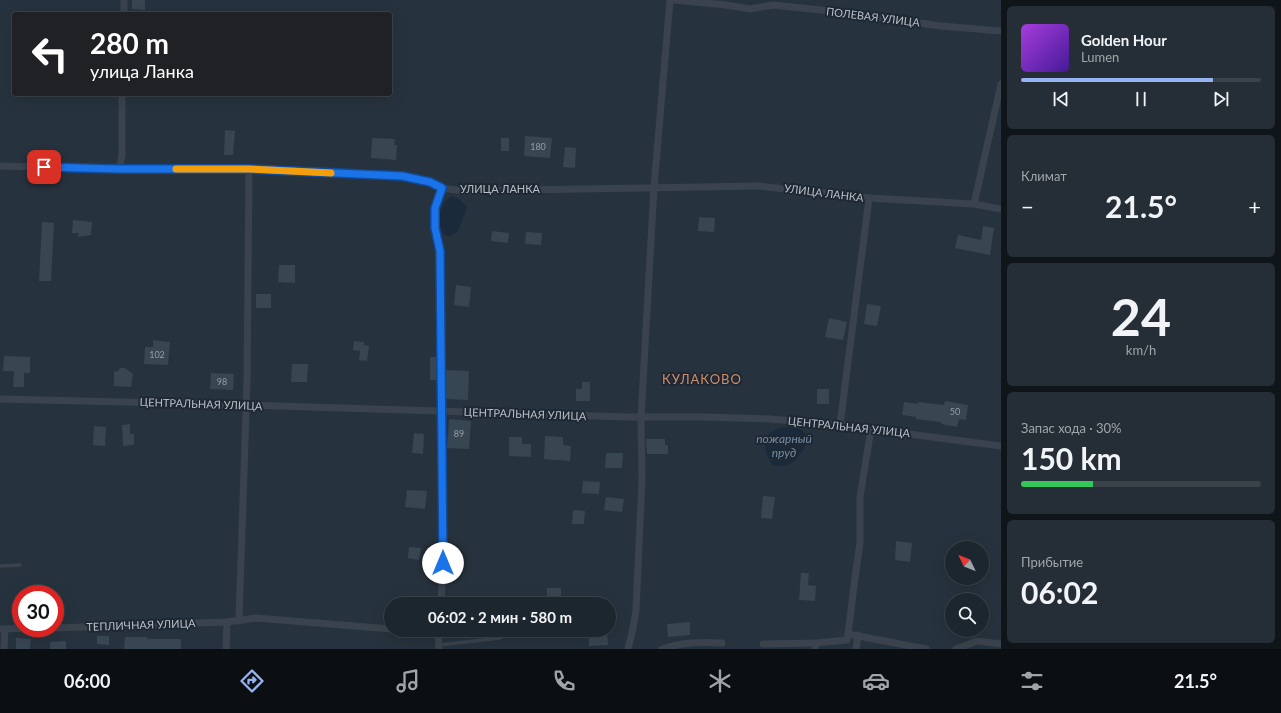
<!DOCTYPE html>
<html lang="ru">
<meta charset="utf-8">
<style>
body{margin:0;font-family:Lato,sans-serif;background:#252e36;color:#f1f3f6;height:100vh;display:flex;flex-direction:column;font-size:15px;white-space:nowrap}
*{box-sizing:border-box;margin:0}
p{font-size:13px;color:#a0a5aa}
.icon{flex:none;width:22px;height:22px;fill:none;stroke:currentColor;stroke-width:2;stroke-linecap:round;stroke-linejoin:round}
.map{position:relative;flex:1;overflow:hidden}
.drawer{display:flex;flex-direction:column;gap:6px;padding:6px;background:#0f1519;width:280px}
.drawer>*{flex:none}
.hud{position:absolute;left:12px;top:12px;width:380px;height:84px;border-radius:4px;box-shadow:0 4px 16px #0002,0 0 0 1px #3a434a;background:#202124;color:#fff;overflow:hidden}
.needle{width:26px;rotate:313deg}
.fabs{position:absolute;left:945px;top:541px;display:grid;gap:8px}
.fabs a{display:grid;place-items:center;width:44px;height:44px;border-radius:50%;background:#1c262e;box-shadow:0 4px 16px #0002,0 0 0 1px #3a434a;font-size:20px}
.speed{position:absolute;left:12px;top:585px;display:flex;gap:8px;font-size:20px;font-weight:700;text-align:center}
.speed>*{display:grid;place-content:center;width:52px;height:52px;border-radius:50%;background:#1c262e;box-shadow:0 4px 16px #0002,0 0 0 1px #3a434a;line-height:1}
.speed .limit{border:6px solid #d22;background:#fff;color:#111}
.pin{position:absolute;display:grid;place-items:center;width:34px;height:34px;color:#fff;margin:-17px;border-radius:8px;box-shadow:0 2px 6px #0006}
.me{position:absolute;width:44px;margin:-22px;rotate:0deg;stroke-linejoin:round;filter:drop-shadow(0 0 3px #0008)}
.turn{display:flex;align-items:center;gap:14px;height:84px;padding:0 12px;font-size:18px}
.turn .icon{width:52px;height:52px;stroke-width:2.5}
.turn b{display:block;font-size:28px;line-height:34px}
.big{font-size:30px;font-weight:700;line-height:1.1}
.drawer .widget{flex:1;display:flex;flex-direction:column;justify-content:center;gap:6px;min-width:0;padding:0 14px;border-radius:6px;background:#252e36}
.drawer .dial{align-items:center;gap:0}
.dial b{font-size:52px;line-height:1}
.song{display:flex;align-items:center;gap:12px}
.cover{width:48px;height:48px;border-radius:6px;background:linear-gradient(135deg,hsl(280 70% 55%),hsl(260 70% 35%))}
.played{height:4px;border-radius:2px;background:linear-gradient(90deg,#95b2f1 80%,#3a434a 80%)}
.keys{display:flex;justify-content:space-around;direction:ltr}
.heat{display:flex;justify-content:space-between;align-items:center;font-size:22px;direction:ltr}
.charge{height:6px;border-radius:3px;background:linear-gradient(90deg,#34c759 30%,#3a434a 0)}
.trip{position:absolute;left:384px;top:597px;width:232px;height:40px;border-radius:20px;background:#1c262e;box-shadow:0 4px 16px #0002,0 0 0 1px #3a434a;font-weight:700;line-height:40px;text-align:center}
.tab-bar{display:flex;height:64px;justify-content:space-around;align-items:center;background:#0b0f12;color:#a0a5aa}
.tab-bar .icon{width:28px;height:28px}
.tab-bar .current{color:#95b2f1}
.tab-bar b{font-size:18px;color:#f1f3f6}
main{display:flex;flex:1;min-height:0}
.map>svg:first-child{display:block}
.water{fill:#1a2a3a}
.building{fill:#384652}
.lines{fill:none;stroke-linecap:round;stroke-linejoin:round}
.service{stroke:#3a434d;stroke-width:3.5}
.minor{stroke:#3a434d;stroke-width:7}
.route-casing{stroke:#114b97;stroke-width:10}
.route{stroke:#1a73e8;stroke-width:7}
.slow{stroke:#f59e0b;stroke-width:7}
.labels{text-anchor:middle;stroke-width:4;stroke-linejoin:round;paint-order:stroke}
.number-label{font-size:9px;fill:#949ea9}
.street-label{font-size:11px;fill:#b6bec8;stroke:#1f2832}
.water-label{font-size:12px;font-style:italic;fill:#718ca5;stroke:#1f2832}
.quarter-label{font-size:13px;letter-spacing:1px;fill:#ce8d6b;stroke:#1f2832}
</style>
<main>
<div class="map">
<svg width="1001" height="649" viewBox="0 0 1001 649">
<rect width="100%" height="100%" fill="#26323d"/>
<g class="water">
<path d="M451,196L460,200L467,207L458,231L450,237L443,234C437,220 438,206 451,196Z"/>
<path d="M787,427C791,428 797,428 800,429C814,436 801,456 793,462C787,465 781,466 774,466C767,459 761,443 769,434C774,429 781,428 787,427Z"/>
</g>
<g class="building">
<polygon points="132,0 145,0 145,10 132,9"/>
<polygon points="225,130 235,131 233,155 224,155"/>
<polygon points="525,136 552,138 550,158 524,156"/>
<polygon points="372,138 395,139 394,145 397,145 396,160 371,158"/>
<rect x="501" y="138" width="8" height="13"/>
<polygon points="565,147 576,148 575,168 563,167"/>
<polygon points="699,217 715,218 714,232 698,231"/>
<polygon points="73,220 92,222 91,235 78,237 79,233 72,233"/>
<polygon points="42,222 54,223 51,281 39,281"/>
<polygon points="983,226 994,228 990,255 955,248 958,235 981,240"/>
<polygon points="492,231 509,233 508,243 491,241"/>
<polygon points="526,232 542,233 541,245 525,244"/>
<polygon points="279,265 295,265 295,283 278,282"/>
<polygon points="456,285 471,287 469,307 454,305"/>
<rect x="256" y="294" width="15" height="14"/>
<polygon points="867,304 881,306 877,326 864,324"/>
<polygon points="829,318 847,322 843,340 825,337"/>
<polygon points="153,340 170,342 168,365 144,364 145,347 153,347"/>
<polygon points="354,341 364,342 364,345 369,346 367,361 359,360 360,351 353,350"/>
<polygon points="4,356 30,357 30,373 24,373 24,387 13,387 14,371 3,371"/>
<rect x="430" y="357" width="6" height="23"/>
<polygon points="292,364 308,364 307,382 291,382"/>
<polygon points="120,368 125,368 133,374 131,387 114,386 114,372 118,371"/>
<polygon points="446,370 469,371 468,400 446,399"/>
<polygon points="211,373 234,374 233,390 210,389"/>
<polygon points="582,382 590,382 590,401 576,401 576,389 582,389"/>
<rect x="817" y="389" width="12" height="15"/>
<polygon points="945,401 968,405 966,420 959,419 957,427 941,424 941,422 916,419 916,417 902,415 904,402 918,404 918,402 944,405"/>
<polygon points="449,419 471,421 469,449 447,448"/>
<polygon points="130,424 130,434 134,434 134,445 123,446 122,425"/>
<polygon points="94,426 106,427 105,446 93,445"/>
<polygon points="414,433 424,434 423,454 412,453"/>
<polygon points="545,436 563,437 563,445 571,446 570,461 544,459"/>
<polygon points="509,437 522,437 522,444 531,444 531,457 509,456"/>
<polygon points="646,439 665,439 665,445 668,445 668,454 647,454"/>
<polygon points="606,453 623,453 622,468 605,468"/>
<polygon points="583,481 600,482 599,494 582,493"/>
<polygon points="407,490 427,491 425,509 405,507"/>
<polygon points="763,496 775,497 772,519 761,518"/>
<polygon points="606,497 624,499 622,512 604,510"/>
<polygon points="573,510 585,511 584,524 572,524"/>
<polygon points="896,541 912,543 910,562 895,560"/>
<polygon points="409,547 421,548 419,560 408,558"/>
<polygon points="801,573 809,573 808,585 816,586 815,601 799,600"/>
<polygon points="547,588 561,588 561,603 547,604"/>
<polygon points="690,622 690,635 668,637 667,624"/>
<polygon points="607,631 608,645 589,646 589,632"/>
<polygon points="97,636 109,636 109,645 97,644"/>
<polygon points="125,637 147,637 147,639 181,639 181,649 124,649"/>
<polygon points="16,638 31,639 30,649 16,649"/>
<polygon points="66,641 66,649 50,649 50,642"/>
</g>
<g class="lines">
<g class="service">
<polyline points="0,566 20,565"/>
<polyline points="439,645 500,638 509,630"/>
</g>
<g class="minor">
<polyline points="674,0 726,5 750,9 773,5 830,11 941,26 1001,31"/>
<polyline points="124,14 124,0"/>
<polyline points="0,166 119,169 249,169 402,176 430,182 442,188 463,191 758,186 869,198 974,204 1001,209"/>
<polyline points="119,169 122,155 122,94"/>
<polyline points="974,204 1001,84"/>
<polyline points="0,399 246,405 628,417 705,417 770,419 840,425 1001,446"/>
<polyline points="840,425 869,198"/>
<polyline points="871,429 860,497 860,542 854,586 848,634 926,649"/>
<polyline points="441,604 443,563 440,251 435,228 435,208 442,188"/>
<polyline points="239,621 247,382 249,169"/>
<polyline points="55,628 227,622 256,618 391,629"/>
<polyline points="0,629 40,628"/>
<polyline points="438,630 439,649"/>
<polyline points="763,644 816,643"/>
<polyline points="4,649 5,629"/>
<polyline points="226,649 227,622"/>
<polyline points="628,649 632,633 636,611 642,479 641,418 654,187 670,0"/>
<path d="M662,649C682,642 701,642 722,643"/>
<polyline points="815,649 816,643 847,640 848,634"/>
<polyline points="856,649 858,635"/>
<polyline points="956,649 977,641 1001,644"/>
</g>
</g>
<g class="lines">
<g class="route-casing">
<polyline id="route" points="44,167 119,169 249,169 402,176 430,182 442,188 435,208 435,228 440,251 443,563"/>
</g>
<use href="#route" class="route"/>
<polyline class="slow" points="176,169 249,169 331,173"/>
</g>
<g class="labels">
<g class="number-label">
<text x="538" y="150">180</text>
<text x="157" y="358">102</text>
<text x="222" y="385">98</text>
<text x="955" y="415">50</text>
<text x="459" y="437">89</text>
</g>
<g class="street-label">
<text transform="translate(873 17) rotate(7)" y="4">ПОЛЕВАЯ УЛИЦА</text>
<text x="500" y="193">УЛИЦА ЛАНКА</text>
<text transform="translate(824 193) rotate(7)" y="4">УЛИЦА ЛАНКА</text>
<text transform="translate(201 404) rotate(2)" y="4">ЦЕНТРАЛЬНАЯ УЛИЦА</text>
<text transform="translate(525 414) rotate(2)" y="4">ЦЕНТРАЛЬНАЯ УЛИЦА</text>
<text transform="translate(849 427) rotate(6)" y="4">ЦЕНТРАЛЬНАЯ УЛИЦА</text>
<text transform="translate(141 625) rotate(-2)" y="4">ТЕПЛИЧНАЯ УЛИЦА</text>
</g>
<g class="water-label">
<text x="784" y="443">пожарный<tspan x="784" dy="14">пруд</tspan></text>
</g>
<g class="quarter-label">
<text x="702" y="384">КУЛАКОВО</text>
</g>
</g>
</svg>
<div class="fabs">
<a><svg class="needle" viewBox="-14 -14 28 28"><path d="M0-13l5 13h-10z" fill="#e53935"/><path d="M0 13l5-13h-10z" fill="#a0a5aa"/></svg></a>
<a><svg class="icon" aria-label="search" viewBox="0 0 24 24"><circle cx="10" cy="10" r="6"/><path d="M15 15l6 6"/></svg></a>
</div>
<div class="speed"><div class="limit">30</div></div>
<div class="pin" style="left:44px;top:167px;background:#d93025"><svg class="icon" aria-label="arrive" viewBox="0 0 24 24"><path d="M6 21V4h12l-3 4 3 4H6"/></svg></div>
<svg class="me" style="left:443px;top:563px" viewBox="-20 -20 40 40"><circle r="19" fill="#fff"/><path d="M0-13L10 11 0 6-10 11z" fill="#1a73e8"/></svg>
<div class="trip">06:02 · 2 мин · 580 m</div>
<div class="hud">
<div class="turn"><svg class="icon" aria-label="left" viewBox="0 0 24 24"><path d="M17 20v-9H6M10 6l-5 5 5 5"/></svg><div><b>280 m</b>улица Ланка</div></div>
</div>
</div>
<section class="drawer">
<div class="widget">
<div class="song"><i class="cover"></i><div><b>Golden Hour</b><p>Lumen</p></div></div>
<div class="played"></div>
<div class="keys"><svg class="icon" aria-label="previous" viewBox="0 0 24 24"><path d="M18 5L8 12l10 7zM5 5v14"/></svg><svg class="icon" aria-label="pause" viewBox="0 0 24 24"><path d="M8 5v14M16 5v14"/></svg><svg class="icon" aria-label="next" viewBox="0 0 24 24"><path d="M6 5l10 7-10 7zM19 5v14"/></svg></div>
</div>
<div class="widget"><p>Климат</p>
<div class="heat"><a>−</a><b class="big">21.5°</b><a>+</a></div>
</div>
<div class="widget dial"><b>24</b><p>km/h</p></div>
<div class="widget"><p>Запас хода · 30%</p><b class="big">150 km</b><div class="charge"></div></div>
<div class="widget"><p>Прибытие</p><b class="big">06:02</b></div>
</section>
</main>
<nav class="tab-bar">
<b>06:00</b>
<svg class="icon current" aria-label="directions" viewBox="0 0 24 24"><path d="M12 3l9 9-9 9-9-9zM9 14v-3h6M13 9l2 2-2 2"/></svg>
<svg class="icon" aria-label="music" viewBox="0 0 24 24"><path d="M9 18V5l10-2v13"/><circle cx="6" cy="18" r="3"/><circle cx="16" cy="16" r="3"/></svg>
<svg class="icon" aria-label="phone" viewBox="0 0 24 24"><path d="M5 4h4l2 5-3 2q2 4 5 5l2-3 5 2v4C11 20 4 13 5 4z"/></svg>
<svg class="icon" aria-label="climate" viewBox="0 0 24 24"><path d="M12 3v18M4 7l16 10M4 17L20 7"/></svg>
<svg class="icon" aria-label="car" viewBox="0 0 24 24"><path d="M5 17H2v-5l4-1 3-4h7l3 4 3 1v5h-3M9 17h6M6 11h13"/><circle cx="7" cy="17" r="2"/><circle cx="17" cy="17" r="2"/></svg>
<svg class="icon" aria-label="filters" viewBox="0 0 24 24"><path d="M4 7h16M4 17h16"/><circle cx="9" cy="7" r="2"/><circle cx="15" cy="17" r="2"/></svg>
<b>21.5°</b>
</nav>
